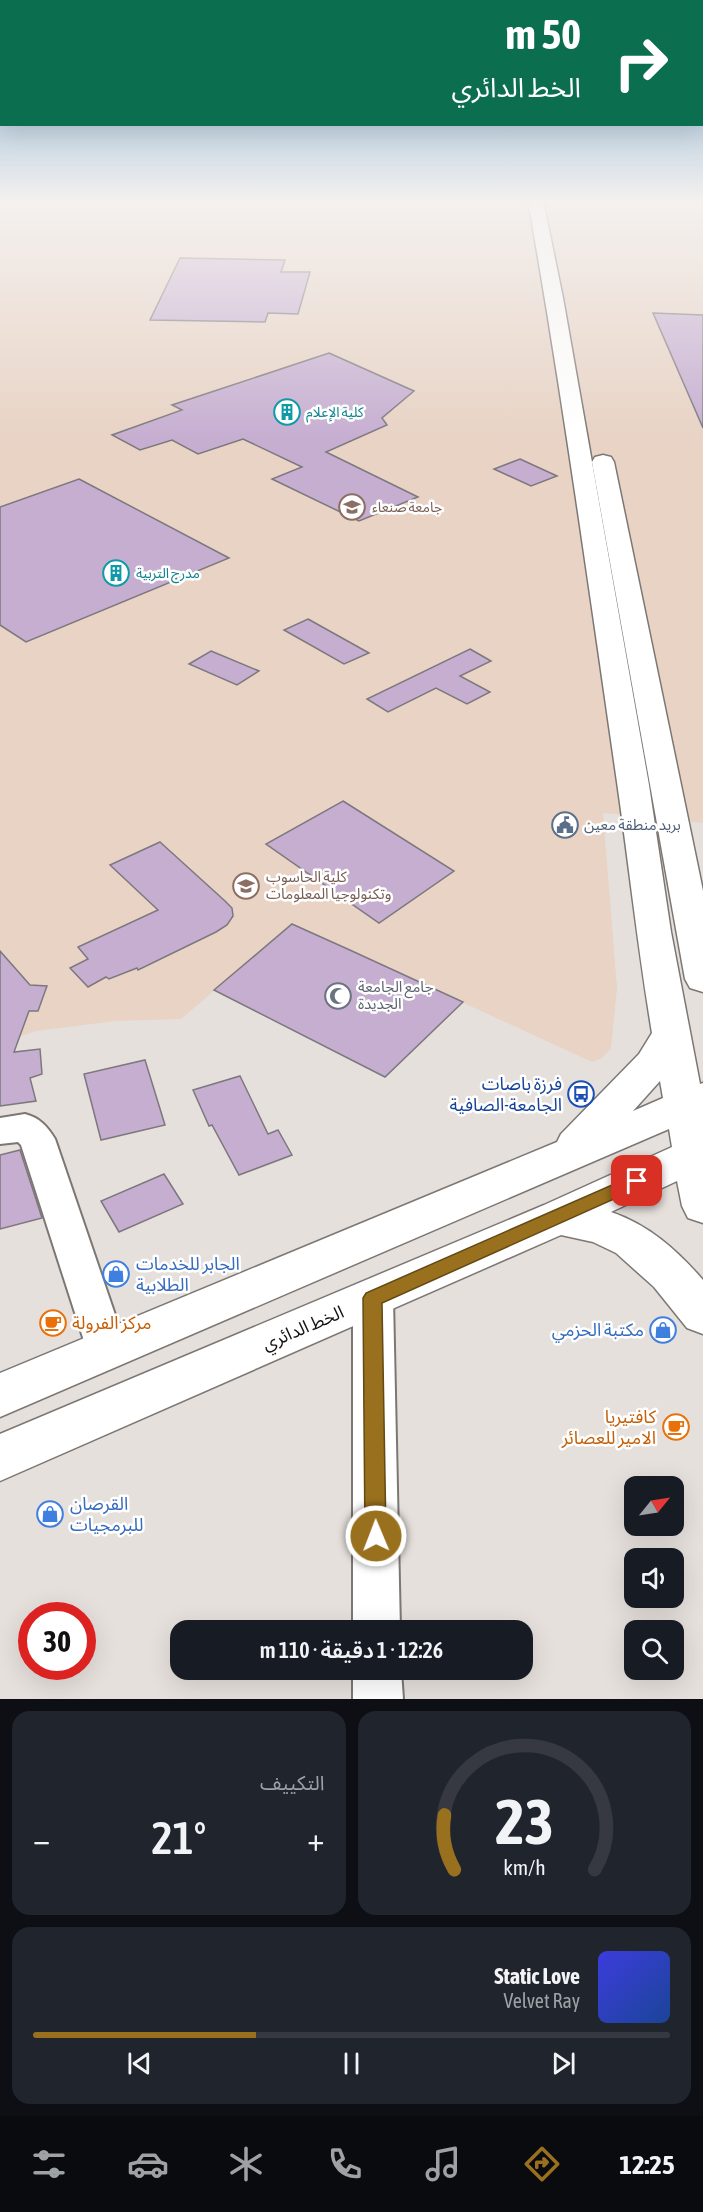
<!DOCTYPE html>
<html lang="ar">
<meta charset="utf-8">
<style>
body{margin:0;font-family:"Asap Condensed","Noto Sans Arabic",sans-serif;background:#20242c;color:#f1f3f6;direction:rtl;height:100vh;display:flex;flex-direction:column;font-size:22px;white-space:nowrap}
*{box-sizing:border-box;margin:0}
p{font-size:20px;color:#9ea1a6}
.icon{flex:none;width:33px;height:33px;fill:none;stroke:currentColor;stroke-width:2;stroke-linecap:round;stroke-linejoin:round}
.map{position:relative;height:1699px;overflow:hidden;direction:ltr}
.details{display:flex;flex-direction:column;gap:12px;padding:12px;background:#0d0f14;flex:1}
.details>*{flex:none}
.top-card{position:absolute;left:0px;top:0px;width:704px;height:126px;box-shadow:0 6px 24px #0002;direction:rtl;background:#0b6e4f;color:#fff;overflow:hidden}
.needle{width:39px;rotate:60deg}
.controls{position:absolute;left:624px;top:1476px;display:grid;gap:12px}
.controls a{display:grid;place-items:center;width:60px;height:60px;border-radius:12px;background:#171b24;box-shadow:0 6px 24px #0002;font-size:30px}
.speed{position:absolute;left:18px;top:1602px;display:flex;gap:12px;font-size:30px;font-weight:700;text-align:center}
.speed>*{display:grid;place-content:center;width:78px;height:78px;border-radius:50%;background:#171b24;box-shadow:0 6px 24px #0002;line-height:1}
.speed .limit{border:9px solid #d22;background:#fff;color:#111}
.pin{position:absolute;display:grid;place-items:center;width:51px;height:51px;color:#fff;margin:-26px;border-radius:12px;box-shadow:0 3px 9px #0006}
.me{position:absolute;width:66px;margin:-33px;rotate:359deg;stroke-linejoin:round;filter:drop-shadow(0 0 4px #0008)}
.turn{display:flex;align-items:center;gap:21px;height:126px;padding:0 24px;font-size:27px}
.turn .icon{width:78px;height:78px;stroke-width:2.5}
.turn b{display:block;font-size:42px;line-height:51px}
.big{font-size:45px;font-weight:600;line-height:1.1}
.details .card{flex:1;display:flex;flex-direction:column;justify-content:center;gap:9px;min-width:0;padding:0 21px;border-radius:18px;background:#20242c}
.details .dial{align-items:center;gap:0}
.dial svg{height:156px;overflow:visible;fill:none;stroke:#363941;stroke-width:7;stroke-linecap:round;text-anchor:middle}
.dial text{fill:#f1f3f6;stroke:none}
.song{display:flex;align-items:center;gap:18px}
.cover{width:72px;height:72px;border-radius:9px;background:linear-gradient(135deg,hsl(240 70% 55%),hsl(220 70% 35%))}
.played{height:6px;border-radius:3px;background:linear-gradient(90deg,#99701d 35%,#363941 35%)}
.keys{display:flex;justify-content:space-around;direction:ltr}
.heat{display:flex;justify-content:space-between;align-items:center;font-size:33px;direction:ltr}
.details .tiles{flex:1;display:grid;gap:12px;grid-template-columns:1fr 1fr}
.card:last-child{grid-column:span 2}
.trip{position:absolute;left:170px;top:1620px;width:363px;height:60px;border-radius:18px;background:#171b24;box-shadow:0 6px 24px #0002;font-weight:600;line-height:60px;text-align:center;direction:rtl}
.menu{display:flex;height:96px;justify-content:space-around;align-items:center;background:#090b0e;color:#9ea1a6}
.menu .icon{width:42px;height:42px}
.menu .selected{color:#99701d}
.menu b{font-size:27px;color:#f1f3f6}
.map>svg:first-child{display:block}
.education{fill:#e8d3c5}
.building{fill:#c6aed1;stroke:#7c787e;stroke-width:1.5}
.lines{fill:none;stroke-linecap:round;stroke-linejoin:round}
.street-casing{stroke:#7d7774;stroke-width:4}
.secondary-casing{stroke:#7d7774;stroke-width:3}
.street{fill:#fff;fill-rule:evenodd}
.secondary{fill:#fff;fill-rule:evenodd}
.route{fill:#99701d;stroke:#634913;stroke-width:1.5}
.labels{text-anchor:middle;stroke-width:5;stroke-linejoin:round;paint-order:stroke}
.far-culture-label{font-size:14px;fill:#0d838f;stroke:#fff;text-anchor:start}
.far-education-label{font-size:14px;fill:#785e54;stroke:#fff;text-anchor:start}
.service-label{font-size:15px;fill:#4e5e75;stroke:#fff;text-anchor:start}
.education-label{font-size:15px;fill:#785e54;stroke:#fff;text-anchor:start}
.worship-label{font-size:15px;fill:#5b616d;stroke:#fff;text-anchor:start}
.near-transit-label{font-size:18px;fill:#164399;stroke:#fff;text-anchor:end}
.near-shop-label{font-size:18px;fill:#366cbe;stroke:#fff;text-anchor:start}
.near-food-label{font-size:18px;fill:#c56008;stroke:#fff;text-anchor:start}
.near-street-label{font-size:18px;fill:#151211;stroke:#fff}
</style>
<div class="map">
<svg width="703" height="1699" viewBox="0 0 703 1699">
<rect width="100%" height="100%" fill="#e6e0dc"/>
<polygon class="education" points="0,200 703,200 703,823 603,813 617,988 611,1048 602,1058 592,1062 292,924 181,1019 115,1021 36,1031 0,1043"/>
<g class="building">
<polygon points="180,258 285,260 281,272 310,272 298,314 268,313 265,322 150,320"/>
<polygon points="653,313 703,315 703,428"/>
<polygon points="329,353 414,391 382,418 387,425 326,452 418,497 359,521 272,479 302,467 243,439 198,454 172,440 140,450 112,435 182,410 172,405"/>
<polygon points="520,459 557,476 531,486 494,469"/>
<polygon points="79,479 229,558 26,642 0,625 0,507"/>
<polygon points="308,619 369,653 344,664 284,630"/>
<polygon points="470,649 491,661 460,676 490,692 467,704 436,688 388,712 367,699"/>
<polygon points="211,651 259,671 237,685 189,664"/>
<polygon points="343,801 454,871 379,923 266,844"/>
<polygon points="160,842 225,901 232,908 233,916 227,925 216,932 138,970 137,968 109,979 106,977 88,987 70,968 88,959 78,947 158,910 110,865"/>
<polygon points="292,924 352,951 463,1002 385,1077 214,990"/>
<polygon points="0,951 30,985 47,986 38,1011 29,1011 14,1052 40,1049 42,1074 30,1078 36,1101 0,1106"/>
<polygon points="145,1060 165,1125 101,1140 84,1074"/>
<polygon points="240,1076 268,1134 278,1130 292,1155 239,1175 212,1125 209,1126 193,1090"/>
<polygon points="20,1150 42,1218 0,1229 0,1155"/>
<polygon points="164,1174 183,1204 119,1232 101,1201"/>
</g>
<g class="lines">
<g class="street-casing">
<g id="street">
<path d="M25,1114C40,1118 47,1126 55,1139L127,1350L121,1363L107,1368L93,1363L87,1350L21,1145L18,1142L0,1144V1118Z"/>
<polygon points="373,1281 387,1286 393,1298 400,1630 353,1630 353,1298 359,1286"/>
<polygon points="353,1670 401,1670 403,1699 353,1699"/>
</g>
</g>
<g class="secondary-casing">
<g id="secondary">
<path d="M528,200H543L563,298L649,785L671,932L700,1084L703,1083V1223L688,1218L682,1206L677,1181L611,1212C649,1225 677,1250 703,1280V1334L687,1328L654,1287L616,1253L593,1242L561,1235L0,1481V1434L544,1205L672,1147L669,1129L0,1417V1373L557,1142L561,1134L639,1054L652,1033C638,949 629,866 617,782C589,588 562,393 528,200ZM660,1081L663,1098L633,1111Z"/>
<polygon points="603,455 611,457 614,462 703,891 703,992 690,988 685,979 592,462 595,457"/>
</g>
</g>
<use href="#street" class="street"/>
<use href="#secondary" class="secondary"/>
</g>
<linearGradient id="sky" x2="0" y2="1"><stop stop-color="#74a5ce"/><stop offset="0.46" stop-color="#f4f1ef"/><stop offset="1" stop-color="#f4f1ef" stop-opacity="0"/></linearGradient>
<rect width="703" height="438" fill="url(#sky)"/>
<polygon class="route" points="637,1174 643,1176 645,1181 643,1186 382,1303 386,1536 383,1543 376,1546 368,1543 365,1536 363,1298 366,1293"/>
<defs>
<g id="building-ring" transform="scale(1.35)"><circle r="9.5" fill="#fff" stroke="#0f9aa8" stroke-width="1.5"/><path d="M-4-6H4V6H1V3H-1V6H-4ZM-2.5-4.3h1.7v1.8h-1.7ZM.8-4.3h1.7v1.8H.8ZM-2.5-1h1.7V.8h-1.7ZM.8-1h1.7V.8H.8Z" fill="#0f9aa8"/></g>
<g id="university-ring" transform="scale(1.35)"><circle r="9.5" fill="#fff" stroke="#8d6e63" stroke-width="1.5"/><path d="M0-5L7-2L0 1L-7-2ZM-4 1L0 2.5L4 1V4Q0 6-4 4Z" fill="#8d6e63"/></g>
<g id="civic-ring" transform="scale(1.35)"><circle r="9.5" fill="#fff" stroke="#5c6f8a" stroke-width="1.5"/><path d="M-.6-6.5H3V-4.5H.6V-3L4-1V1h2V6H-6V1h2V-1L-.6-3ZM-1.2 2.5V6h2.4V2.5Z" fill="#5c6f8a"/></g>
<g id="mosque-ring" transform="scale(1.35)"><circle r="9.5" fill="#fff" stroke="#6b7280" stroke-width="1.5"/><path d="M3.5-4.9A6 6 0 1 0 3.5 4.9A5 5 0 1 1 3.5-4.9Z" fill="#6b7280"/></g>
<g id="bus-ring" transform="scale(1.35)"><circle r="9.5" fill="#fff" stroke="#1a4fb4" stroke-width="1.5"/><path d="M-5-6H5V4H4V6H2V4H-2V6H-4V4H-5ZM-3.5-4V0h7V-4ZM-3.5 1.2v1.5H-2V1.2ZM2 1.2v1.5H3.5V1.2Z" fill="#1a4fb4"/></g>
<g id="shop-ring" transform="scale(1.35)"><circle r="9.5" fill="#fff" stroke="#3f7fe0" stroke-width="1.5"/><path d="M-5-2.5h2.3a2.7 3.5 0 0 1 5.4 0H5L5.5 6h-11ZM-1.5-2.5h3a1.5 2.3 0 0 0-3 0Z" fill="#3f7fe0"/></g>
<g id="cafe-ring" transform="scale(1.35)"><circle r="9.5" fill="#fff" stroke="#e8710a" stroke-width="1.5"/><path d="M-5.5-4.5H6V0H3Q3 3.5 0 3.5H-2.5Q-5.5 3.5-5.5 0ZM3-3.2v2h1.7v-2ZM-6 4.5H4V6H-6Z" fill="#e8710a"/></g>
</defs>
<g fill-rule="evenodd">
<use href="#building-ring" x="287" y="412"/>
<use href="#university-ring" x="352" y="507"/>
<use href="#building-ring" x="116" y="573"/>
<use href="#civic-ring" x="565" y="825"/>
<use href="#university-ring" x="246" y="886"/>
<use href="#mosque-ring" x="338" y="996"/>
<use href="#bus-ring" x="581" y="1094"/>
<use href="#shop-ring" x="116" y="1274"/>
<use href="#cafe-ring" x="53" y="1323"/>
<use href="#shop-ring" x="663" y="1330"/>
<use href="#cafe-ring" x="676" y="1427"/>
<use href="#shop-ring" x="50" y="1514"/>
</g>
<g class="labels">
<g class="far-culture-label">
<text x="306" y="417">كلية الإعلام</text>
<text x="136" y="578">مدرج التربية</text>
</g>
<g class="far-education-label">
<text x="372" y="512">جامعة صنعاء</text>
</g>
<g class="service-label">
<text x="584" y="830">بريد منطقة معين</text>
</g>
<g class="education-label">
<text x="266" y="882">كلية الحاسوب<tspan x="266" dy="17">وتكنولوجيا المعلومات</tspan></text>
</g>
<g class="worship-label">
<text x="358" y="992">جامع الجامعة<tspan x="358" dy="17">الجديدة</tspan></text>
</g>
<g class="near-transit-label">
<text x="562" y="1090">فرزة باصات<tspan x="562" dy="21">الجامعة-الصافية</tspan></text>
</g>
<g class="near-shop-label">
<text x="136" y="1270">الجابر للخدمات<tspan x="136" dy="21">الطلابية</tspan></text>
<text x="644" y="1336" text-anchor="end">مكتبة الحزمي</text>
<text x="70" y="1510">القرصان<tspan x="70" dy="21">للبرمجيات</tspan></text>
</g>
<g class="near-food-label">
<text x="72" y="1329">مركز الفرولة</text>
<text x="656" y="1423" text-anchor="end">كافتيريا<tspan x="656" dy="21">الامير للعصائر</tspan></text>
</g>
<g class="near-street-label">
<text transform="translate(303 1328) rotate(-23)" y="6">الخط الدائري</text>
</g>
</g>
</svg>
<div class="controls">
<a><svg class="needle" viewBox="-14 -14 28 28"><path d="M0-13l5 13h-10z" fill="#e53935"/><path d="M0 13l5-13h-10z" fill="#9ea1a6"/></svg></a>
<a><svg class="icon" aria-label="sound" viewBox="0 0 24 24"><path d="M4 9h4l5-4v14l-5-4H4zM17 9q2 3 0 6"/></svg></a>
<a><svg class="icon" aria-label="search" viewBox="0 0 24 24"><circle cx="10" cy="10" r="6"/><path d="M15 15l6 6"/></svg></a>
</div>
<div class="speed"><div class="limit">30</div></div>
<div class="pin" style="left:637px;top:1181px;background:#d93025"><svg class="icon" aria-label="arrive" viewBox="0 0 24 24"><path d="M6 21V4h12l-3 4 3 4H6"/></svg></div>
<svg class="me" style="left:376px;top:1536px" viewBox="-20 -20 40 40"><circle r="17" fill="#99701d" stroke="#fff" stroke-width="3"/><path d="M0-11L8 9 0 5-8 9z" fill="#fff"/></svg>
<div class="trip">12:26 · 1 دقيقة · 110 m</div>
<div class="top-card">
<div class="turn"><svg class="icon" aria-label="right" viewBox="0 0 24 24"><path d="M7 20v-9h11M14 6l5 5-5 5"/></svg><div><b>50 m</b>الخط الدائري</div></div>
</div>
</div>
<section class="details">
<div class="tiles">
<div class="card dial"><svg viewBox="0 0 100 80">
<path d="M14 69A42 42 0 1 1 86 69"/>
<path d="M14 69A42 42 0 0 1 9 41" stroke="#99701d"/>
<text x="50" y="56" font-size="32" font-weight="700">23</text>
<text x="50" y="72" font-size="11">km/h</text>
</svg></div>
<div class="card"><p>التكييف</p>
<div class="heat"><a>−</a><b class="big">21°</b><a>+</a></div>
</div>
<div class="card">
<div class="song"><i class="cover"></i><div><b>Static Love</b><p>Velvet Ray</p></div></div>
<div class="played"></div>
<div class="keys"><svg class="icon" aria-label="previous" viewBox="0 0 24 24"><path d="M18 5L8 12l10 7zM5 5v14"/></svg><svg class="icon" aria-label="pause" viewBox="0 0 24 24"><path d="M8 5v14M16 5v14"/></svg><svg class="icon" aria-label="next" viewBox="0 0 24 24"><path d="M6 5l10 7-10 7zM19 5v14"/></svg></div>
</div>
</div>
</section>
<nav class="menu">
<b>12:25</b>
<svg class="icon selected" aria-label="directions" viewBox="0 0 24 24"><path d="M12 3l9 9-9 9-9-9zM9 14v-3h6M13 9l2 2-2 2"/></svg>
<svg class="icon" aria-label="music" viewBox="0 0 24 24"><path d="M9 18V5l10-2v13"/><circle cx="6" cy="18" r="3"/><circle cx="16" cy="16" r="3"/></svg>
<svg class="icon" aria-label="phone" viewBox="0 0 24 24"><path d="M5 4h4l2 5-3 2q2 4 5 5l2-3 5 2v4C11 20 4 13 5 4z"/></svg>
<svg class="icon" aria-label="climate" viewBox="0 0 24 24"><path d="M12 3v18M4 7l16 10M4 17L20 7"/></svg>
<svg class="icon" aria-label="car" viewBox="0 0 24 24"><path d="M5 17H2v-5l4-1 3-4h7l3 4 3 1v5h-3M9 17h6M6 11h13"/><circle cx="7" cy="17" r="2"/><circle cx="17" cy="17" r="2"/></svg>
<svg class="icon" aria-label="filters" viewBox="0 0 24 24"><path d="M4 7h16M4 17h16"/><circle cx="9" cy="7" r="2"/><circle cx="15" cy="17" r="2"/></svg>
</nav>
